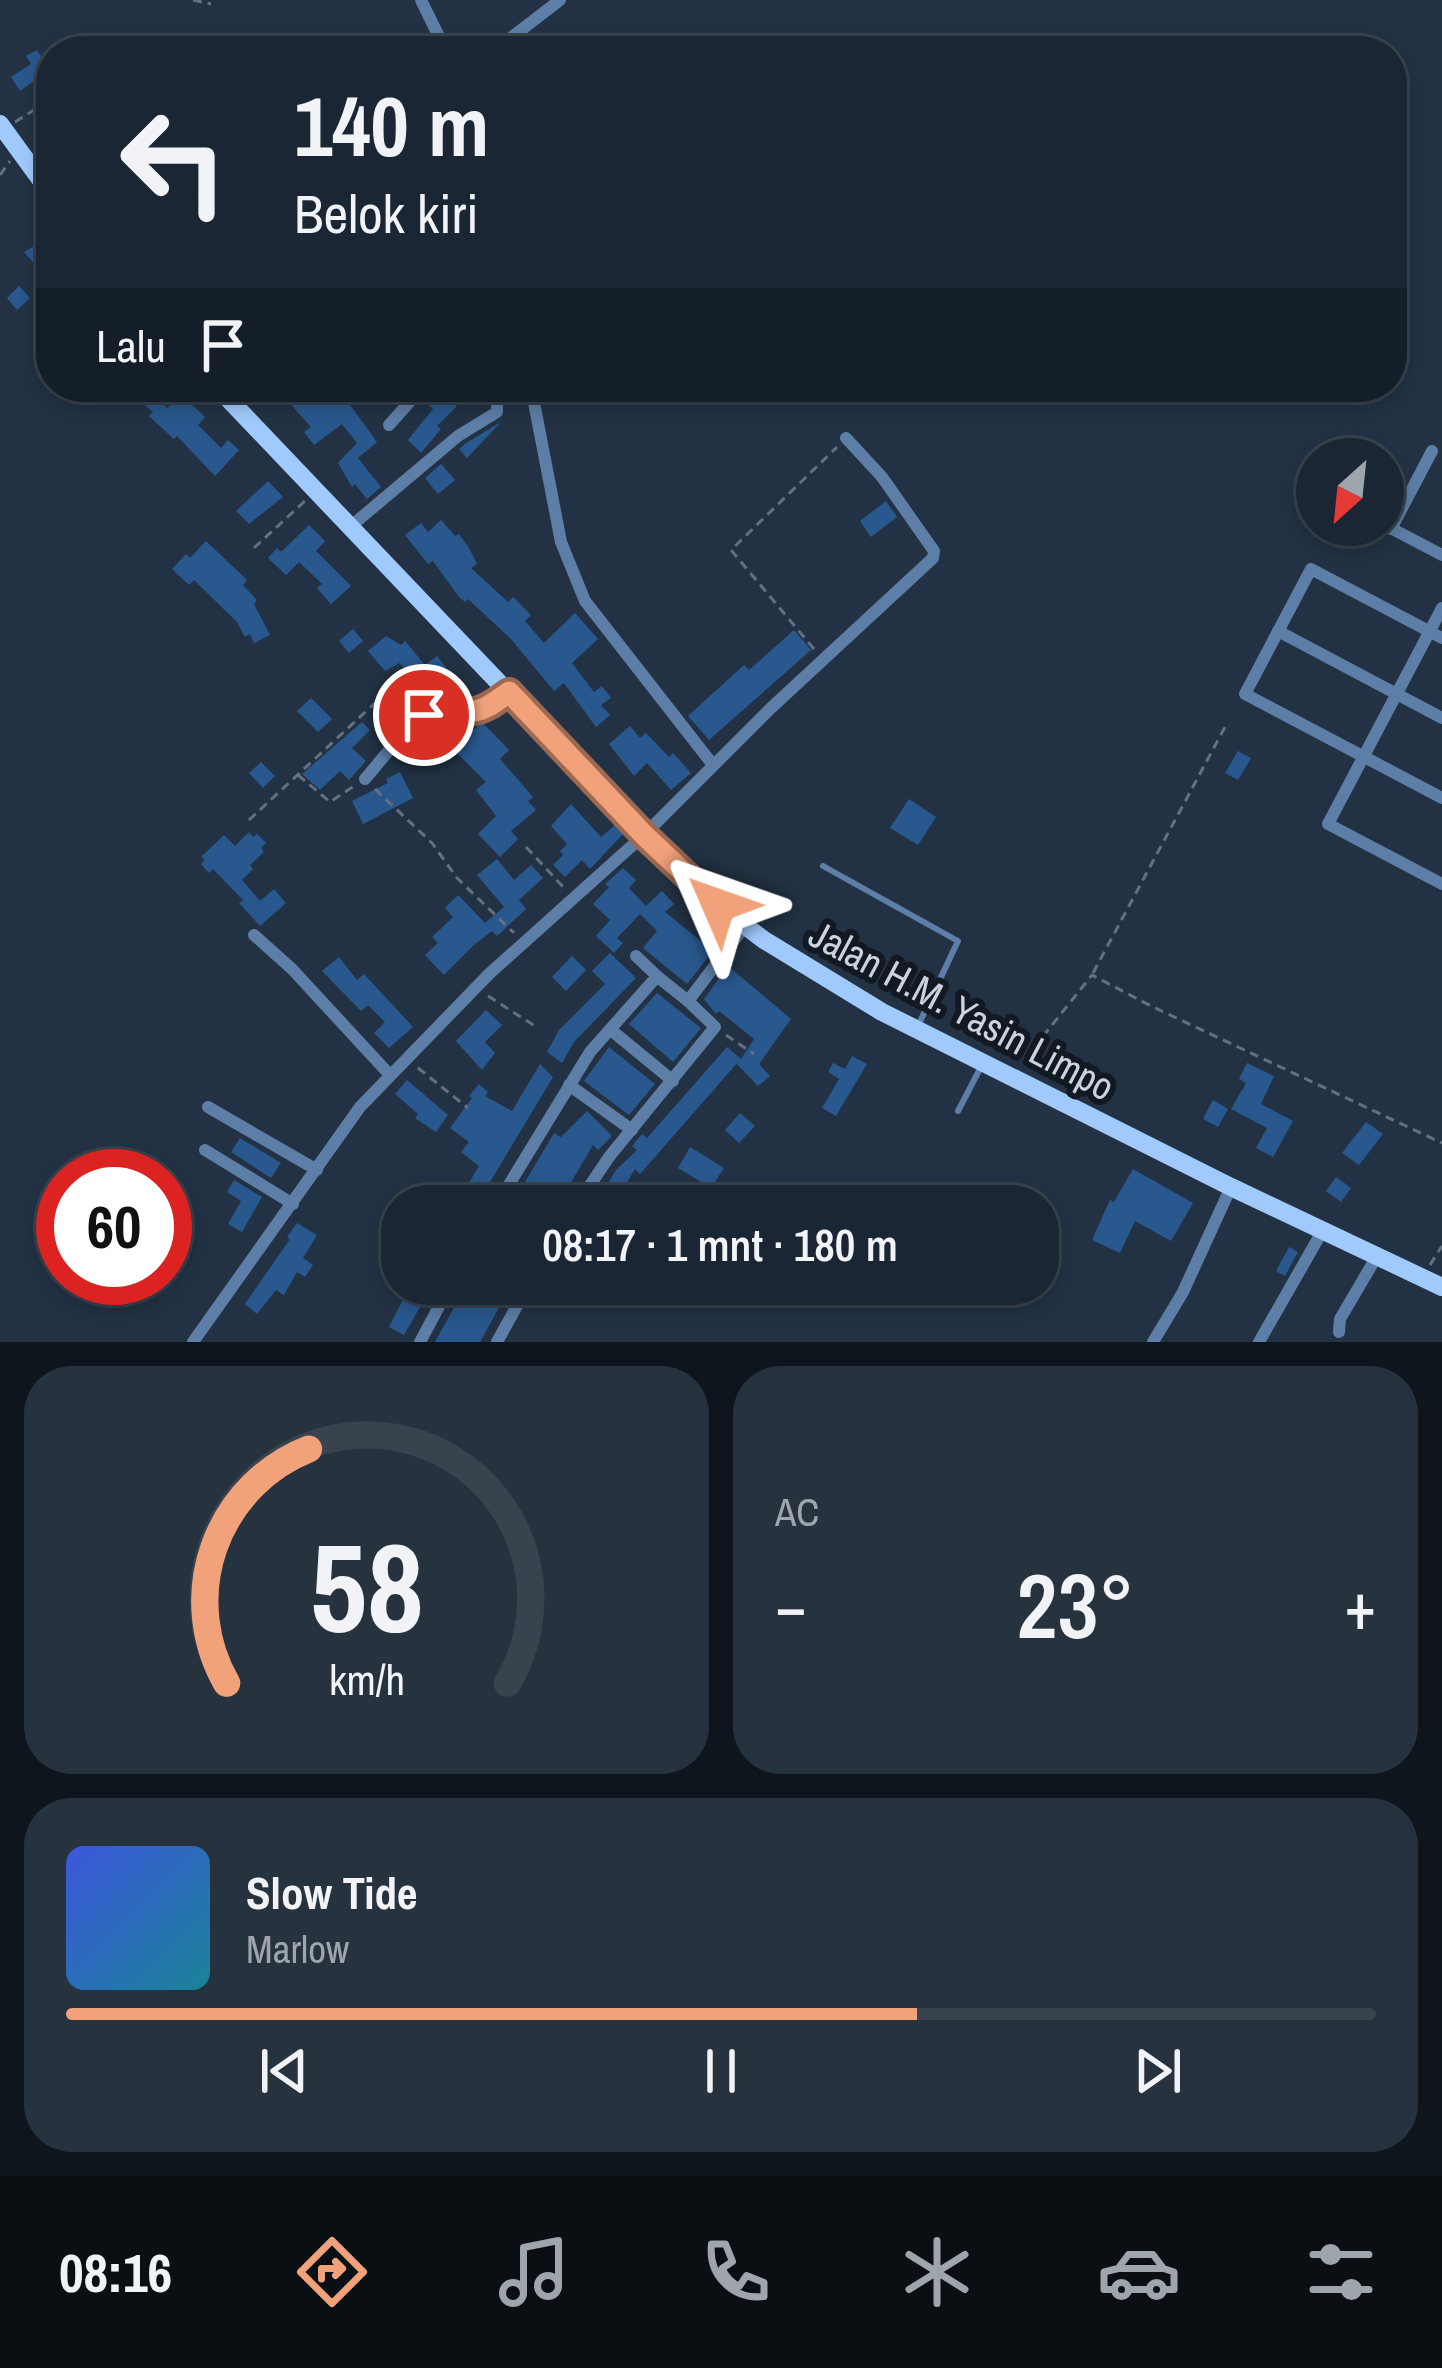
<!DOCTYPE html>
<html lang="id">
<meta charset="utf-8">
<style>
body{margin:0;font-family:"Archivo Narrow",sans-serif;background:#27323f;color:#f1f3f6;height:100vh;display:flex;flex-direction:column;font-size:45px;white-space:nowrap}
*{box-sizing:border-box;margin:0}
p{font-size:39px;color:#9fa5ac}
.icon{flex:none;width:66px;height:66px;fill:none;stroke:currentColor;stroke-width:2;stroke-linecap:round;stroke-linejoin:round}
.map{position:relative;height:1342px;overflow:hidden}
.side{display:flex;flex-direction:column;gap:24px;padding:24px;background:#0e151c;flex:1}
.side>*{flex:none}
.guide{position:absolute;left:36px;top:36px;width:1371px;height:366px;border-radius:48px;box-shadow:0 6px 18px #0003,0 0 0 3px #38434e;background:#1a2633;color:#f1f3f6;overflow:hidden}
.needle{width:78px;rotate:207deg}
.controls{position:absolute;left:1296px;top:438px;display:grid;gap:24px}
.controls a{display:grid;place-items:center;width:108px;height:108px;border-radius:50%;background:#1a2633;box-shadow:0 6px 18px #0003,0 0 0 3px #38434e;font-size:60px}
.speed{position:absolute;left:36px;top:1149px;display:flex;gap:24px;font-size:60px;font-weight:700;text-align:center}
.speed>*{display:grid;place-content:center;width:156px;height:156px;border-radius:50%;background:#1a2633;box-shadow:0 6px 18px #0003,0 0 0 3px #38434e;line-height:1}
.speed .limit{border:18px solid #d22;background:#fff;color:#111}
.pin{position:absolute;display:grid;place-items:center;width:102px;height:102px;color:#fff;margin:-51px;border:6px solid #fff;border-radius:50%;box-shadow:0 3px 12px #0007}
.me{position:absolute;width:132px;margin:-66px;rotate:313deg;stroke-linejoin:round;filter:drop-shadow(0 0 9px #0008)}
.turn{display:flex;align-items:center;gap:42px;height:252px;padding:0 60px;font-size:54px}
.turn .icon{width:156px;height:156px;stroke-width:2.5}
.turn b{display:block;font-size:84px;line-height:102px}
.then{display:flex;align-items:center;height:114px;padding:0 60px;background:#0003;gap:24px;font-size:45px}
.big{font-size:90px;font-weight:600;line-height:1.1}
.side .tile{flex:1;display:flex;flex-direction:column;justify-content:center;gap:18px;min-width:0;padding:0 42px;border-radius:48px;background:#27323f}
.side .dial{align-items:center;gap:0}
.dial svg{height:312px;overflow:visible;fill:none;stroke:#38434e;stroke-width:7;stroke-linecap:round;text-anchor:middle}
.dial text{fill:#f1f3f6;stroke:none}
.song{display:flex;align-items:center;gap:36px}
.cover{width:144px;height:144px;border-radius:18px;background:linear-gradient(135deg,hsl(230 70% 55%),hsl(190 70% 35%))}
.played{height:12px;border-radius:6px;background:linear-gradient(90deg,#f1a27b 65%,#38434e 65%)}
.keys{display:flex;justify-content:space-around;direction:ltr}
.heat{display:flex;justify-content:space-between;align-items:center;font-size:66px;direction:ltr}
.side .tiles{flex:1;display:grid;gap:24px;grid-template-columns:1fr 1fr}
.tile:last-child{grid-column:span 2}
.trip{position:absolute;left:381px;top:1185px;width:678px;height:120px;border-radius:48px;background:#1a2633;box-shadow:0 6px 18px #0003,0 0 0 3px #38434e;font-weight:600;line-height:120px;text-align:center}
.menu{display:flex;height:192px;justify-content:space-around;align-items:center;background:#0a0f14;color:#9fa5ac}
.menu .icon{width:84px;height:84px}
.menu .on{color:#f1a27b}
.menu b{font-size:54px;color:#f1f3f6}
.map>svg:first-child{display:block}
.building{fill:#29588e}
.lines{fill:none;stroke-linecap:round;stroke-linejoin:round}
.path{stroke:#627080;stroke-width:3;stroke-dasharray:9 6;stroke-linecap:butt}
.lane{stroke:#5d7ea6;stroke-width:6}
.street{stroke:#5d7ea6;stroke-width:12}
.primary{stroke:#a1cafc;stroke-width:18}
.route-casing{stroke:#9d6950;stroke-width:30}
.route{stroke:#f1a27b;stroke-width:21}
.labels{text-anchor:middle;stroke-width:12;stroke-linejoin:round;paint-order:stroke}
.street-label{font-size:39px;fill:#cad4e0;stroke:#121922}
</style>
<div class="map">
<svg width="1442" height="1342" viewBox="0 0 1442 1342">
<rect width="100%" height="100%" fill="#223244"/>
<g class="building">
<polygon points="37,50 42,58 51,52 51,68 20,91 11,77 31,64 26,56"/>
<polygon points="51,236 51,262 41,271 24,252"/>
<polygon points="19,286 30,298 17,310 7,298"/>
<polygon points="123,387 144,387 167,408 181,394 205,417 198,425 221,448 228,440 239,450 215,476 177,436 174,439 149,416 153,412"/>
<polygon points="275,387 337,387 377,442 358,458 381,487 367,499 355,484 352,487 338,463 357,443 342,424 314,445 304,432 311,427"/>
<polygon points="433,387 457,406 437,426 441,429 421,453 408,440 433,409 425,401"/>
<polygon points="501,422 467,458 459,449 466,443"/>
<polygon points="441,464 455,480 438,494 425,478"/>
<polygon points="268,481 283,497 249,524 236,511"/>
<polygon points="886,501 897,517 871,537 860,521"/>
<polygon points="441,520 455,536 459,534 469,548 477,564 471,568 508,602 513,597 531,615 525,621 544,643 575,613 598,639 572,663 594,692 602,686 611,698 601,705 610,715 596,727 564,683 554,691 511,639 468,599 465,602 459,597 433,561 428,564 405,535 421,523 428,532"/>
<polygon points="309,525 325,541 316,551 351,586 331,604 317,588 322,584 299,562 286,575 268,558 277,548 281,552"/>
<polygon points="206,541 247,580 243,585 257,600 254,604 270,635 254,643 250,634 245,637 237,622 194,580 189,585 172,569 186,554 190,558"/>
<polygon points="353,629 363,641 349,653 339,641"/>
<polygon points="794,630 811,650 709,740 688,716 744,665 749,670"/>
<polygon points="386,636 401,645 405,641 425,665 437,656 460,686 444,698 428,702 400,663 385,671 368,651"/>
<polygon points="311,698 332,719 318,732 297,711"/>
<polygon points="362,722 370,730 352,748 366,761 349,780 340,771 320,790 302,774"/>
<polygon points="482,722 509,750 500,759 533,797 528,801 536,810 511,831 518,839 500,857 478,834 496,816 476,790 486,782 453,749"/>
<polygon points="630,726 640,738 646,733 669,757 673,753 691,773 671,790 647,763 634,776 609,744"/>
<polygon points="1238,751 1251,758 1238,780 1225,773"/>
<polygon points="261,762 275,776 263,788 249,773"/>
<polygon points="400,772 413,798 363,824 352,801 388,783 386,779"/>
<polygon points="909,799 936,817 918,845 890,828"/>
<polygon points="571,804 601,837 615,825 623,834 590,869 582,860 565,877 553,865 563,855 560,851 567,844 551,826"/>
<polygon points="249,832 253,837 257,834 266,843 261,848 264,852 250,865 253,869 242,880 260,901 274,889 286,903 260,926 239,903 243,900 213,869 209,873 201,864 205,860 201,857 224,835 235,846"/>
<polygon points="497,859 514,880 531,865 543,878 519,900 526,909 497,936 492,931 475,944 444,975 425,955 438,943 432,937 453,917 445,908 458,895 485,923 504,907 477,875"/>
<polygon points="623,868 636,880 629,888 646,906 662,891 674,904 665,912 713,951 687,984 643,948 657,931 640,914 617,938 623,943 614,953 596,936 610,920 593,904 609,887 605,884"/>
<polygon points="610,953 636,978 574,1042 562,1063 547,1052 559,1030 605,984 592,971"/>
<polygon points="572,956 586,970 566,991 552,977"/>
<polygon points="339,957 357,980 364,974 413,1027 389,1048 374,1033 385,1022 368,1005 361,1011 322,971"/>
<polygon points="728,966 791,1019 759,1064 770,1076 758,1086 737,1064 739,1061 640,1174 635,1169 613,1206 594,1206 616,1170 637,1150 632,1146 642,1134 647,1138 727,1047 741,1059 754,1039 719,1011 716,1014 704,999"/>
<polygon points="657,993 701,1028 673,1062 629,1024"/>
<polygon points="486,1010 502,1025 485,1042 495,1053 482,1070 456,1041"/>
<polygon points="609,1047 655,1084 629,1115 584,1081"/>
<polygon points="852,1056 867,1064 836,1116 822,1108 839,1079 828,1072 833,1063 845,1069"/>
<polygon points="1247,1063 1274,1076 1261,1104 1293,1121 1273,1157 1256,1148 1267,1128 1231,1109 1246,1083 1239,1079"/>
<polygon points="540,1064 553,1077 478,1202 485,1206 455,1206 479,1166 461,1152 469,1142 450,1128 472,1098 469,1096 479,1084 488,1092 485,1096 512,1111"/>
<polygon points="407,1080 448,1115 436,1132 415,1118 418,1114 395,1094"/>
<polygon points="1213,1100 1228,1109 1218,1127 1203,1119"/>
<polygon points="587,1111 612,1136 598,1150 593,1145 557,1206 527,1206 515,1199 554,1133 561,1137"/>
<polygon points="740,1113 755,1126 739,1143 725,1130"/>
<polygon points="1366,1122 1383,1134 1359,1165 1342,1153"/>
<polygon points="240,1138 281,1163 271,1178 231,1152"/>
<polygon points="690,1147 724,1168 711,1188 678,1168"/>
<polygon points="1133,1169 1193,1203 1171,1241 1135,1221 1120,1253 1092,1240 1110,1200 1114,1202"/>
<polygon points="1336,1177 1351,1188 1341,1202 1326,1191"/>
<polygon points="234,1180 262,1197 242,1232 228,1224 241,1201 227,1192"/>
<polygon points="297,1223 317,1235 303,1258 313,1265 305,1277 297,1272 284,1295 276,1290 257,1314 245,1304 290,1239 287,1237"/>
<polygon points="1289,1247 1298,1252 1285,1276 1276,1271"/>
<polygon points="411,1284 433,1284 404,1335 389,1327"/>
<polygon points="467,1284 512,1284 480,1342 435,1342"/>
</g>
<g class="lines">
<g class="path">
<polyline points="193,0 211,4"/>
<polyline points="15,122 51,99"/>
<polyline points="0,175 10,161"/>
<polyline points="254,548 306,500"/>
<polyline points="814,649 731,550 837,447"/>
<polyline points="298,775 330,802 354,786"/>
<polyline points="375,789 432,843 457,878 514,933"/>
<polyline points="249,820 417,664"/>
<polyline points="526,847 565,889"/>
<polyline points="1093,973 1225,727"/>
<polyline points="488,996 535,1026"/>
<polyline points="726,1035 754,1054"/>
<polyline points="1024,1060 1092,975 1151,1006 1442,1143"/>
<polyline points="418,1068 468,1108"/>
<polyline points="1430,1265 1442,1246"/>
</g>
<g class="lane">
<polyline points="823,866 958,941 918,1026"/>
<polyline points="958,1111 982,1065"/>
</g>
<g class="street">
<polyline points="421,0 446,51"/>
<polyline points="494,51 560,0"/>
<polyline points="531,387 561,542 585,601 713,765"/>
<polyline points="389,425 423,387"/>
<polyline points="1383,524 1442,555"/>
<polyline points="350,527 458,436 497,412 497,404 486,387"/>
<polyline points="1391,529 1432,451"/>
<polyline points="1442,608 1328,824 1442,884"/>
<polyline points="1278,631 1442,718"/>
<polyline points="1442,638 1311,569 1245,694 1442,798"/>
<path d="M365,779C380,762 415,715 435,710C471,702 473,719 509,692"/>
<polyline points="254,935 292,969 389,1074"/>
<polyline points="636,956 658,977"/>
<polyline points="611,1030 673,1081"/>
<polyline points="569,1085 632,1130"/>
<polyline points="208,1107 317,1170"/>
<polyline points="205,1150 293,1204"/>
<polyline points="496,1206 590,1052 652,982 658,977 688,1001 745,926"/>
<polyline points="576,1206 609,1157 715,1027 688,1001"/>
<polyline points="1339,1332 1340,1319 1377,1256"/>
<polyline points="193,1342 360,1107 489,974 644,835 771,708 933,558 934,551 882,477 846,438"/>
<polyline points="420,1342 451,1284"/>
<polyline points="497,1342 529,1284"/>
<polyline points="1153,1342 1183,1292 1231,1187"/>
<polyline points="1259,1342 1323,1230"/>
</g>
<g class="primary">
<polyline points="0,124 51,194"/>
<polyline points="217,387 644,835 718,905 764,940 882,1012 1231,1187 1442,1287"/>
</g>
</g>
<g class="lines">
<g class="route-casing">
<path id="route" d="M424,715C441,706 455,714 474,711C488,709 499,699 509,692L644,835L718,905"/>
</g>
<use href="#route" class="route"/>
</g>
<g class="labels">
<g class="street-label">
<text transform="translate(962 1010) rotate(28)" y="14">Jalan H.M. Yasin Limpo</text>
</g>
</g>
</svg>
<div class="controls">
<a><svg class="needle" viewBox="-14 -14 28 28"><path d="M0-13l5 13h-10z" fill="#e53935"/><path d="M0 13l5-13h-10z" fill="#9fa5ac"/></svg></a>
</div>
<div class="speed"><div class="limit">60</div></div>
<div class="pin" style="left:424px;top:715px;background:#d93025"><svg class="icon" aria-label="arrive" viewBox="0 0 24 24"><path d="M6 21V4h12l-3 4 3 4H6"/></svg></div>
<svg class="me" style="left:718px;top:905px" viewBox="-20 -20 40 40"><path d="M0-17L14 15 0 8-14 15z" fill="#f1a27b" stroke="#fff" stroke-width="4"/></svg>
<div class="trip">08:17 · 1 mnt · 180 m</div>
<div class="guide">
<div class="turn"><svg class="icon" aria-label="left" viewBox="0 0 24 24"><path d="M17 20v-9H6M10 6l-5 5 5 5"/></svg><div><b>140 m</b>Belok kiri</div></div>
<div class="then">Lalu<svg class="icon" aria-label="arrive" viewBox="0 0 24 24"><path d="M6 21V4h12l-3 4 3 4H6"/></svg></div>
</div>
</div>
<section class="side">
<div class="tiles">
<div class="tile dial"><svg viewBox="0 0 100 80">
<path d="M14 69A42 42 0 1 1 86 69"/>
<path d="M14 69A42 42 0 0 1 35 9" stroke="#f1a27b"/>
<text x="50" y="56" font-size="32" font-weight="700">58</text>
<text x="50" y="72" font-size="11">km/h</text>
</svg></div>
<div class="tile"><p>AC</p>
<div class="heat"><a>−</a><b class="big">23°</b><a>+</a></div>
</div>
<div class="tile">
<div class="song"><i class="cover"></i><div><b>Slow Tide</b><p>Marlow</p></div></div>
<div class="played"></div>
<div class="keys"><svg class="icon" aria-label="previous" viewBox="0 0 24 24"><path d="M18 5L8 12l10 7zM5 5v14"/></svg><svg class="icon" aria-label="pause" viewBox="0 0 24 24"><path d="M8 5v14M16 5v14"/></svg><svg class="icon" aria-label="next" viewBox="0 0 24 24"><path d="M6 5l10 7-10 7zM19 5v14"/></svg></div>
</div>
</div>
</section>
<nav class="menu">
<b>08:16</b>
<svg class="icon on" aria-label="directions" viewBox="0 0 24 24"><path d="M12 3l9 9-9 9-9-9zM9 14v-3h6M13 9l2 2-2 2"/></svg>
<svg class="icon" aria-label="music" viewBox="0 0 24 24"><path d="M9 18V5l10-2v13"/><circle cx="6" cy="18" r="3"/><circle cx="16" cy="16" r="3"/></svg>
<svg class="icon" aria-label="phone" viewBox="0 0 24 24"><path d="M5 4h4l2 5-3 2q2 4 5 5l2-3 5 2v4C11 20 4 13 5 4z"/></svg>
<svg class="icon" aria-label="climate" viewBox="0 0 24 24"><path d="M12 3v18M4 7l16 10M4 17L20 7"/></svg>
<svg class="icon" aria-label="car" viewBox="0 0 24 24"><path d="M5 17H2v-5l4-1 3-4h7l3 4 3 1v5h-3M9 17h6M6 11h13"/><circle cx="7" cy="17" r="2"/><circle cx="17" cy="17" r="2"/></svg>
<svg class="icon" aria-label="filters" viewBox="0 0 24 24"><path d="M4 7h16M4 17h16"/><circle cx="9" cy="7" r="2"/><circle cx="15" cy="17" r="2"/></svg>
</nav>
